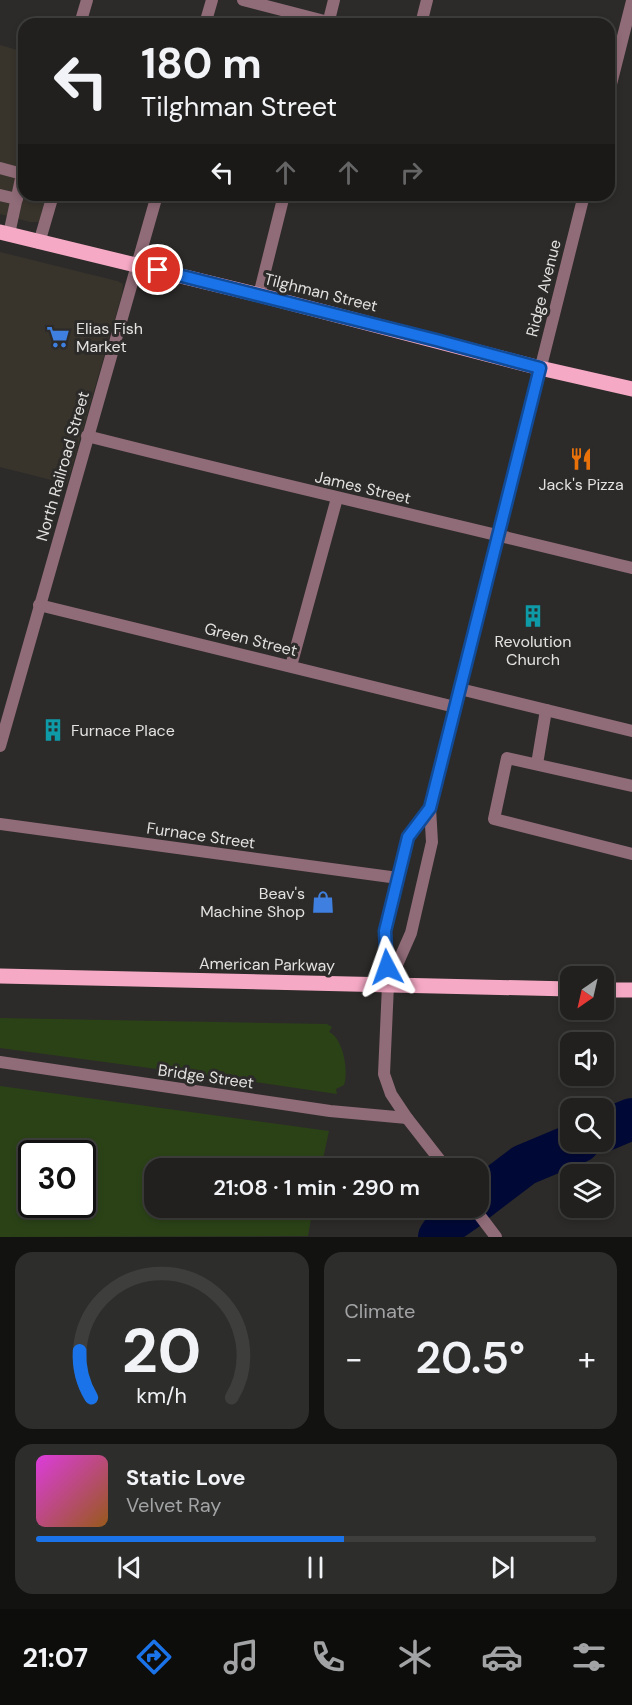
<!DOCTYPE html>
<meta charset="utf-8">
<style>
body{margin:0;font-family:"DM Sans",sans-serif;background:#2d2d2c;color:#f1f3f6;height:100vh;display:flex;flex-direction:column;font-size:22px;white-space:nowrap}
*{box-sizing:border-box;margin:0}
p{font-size:20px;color:#a2a3a4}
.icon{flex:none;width:33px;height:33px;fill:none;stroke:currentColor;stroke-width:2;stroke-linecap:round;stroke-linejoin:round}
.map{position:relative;height:1237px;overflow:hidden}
.drawer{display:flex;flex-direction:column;gap:15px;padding:15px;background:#121211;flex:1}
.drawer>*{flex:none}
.guide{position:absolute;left:18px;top:18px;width:597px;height:183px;border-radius:18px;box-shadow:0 3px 9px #0003,0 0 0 2px #3e3e3d;background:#21201f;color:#f1f3f6;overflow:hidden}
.needle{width:39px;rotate:214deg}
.fabs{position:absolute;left:560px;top:966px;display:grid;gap:12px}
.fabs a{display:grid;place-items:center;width:54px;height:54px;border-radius:12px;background:#21201f;box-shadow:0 3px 9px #0003,0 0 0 2px #3e3e3d;font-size:30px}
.speed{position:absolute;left:18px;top:1140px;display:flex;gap:12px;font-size:30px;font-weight:700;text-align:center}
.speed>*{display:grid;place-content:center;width:78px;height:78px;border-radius:50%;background:#21201f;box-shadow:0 3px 9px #0003,0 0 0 2px #3e3e3d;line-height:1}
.speed .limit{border:3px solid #111;border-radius:9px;background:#fff;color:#111}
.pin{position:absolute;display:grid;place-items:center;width:51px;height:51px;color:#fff;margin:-26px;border:3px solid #fff;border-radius:50%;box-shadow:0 2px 6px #0007}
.me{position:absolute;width:66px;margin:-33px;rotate:356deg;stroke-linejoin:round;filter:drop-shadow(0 0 4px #0008)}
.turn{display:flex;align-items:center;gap:21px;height:126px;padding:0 24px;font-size:27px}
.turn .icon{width:78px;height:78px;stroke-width:2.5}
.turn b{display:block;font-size:42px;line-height:51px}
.lanes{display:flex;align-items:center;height:57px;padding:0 24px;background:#0003;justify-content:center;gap:30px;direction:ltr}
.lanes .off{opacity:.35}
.big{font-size:45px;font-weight:600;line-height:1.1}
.drawer .card{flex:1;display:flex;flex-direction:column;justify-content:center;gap:9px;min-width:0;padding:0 21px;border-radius:18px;background:#2d2d2c}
.drawer .dial{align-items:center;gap:0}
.dial svg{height:156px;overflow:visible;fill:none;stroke:#3e3e3d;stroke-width:7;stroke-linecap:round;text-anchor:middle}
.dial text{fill:#f1f3f6;stroke:none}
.song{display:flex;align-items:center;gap:18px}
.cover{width:72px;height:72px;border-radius:9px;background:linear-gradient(135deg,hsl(300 70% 55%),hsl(30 70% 35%))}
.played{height:6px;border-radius:3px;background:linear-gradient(90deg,#1a73e8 55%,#3e3e3d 55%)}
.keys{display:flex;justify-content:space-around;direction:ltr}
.heat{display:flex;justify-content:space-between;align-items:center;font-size:33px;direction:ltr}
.drawer .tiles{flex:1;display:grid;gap:15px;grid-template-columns:1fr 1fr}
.card:last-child{grid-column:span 2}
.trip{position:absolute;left:144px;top:1158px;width:345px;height:60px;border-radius:18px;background:#21201f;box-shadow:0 3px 9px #0003,0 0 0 2px #3e3e3d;font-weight:600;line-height:60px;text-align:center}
.tab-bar{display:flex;height:96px;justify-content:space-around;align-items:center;background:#0d0d0c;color:#a2a3a4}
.tab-bar .icon{width:42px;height:42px}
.tab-bar .active{color:#1a73e8}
.tab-bar b{font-size:27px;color:#f1f3f6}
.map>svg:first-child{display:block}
.built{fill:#38342c}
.green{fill:#2b4217;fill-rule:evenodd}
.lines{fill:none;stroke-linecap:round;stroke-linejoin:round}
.river{stroke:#000936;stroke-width:42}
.service{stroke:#906b78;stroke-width:12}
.minor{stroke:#906b78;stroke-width:12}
.tertiary{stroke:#906b78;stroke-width:12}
.primary{stroke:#f6a9c5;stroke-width:15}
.route-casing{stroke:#114b97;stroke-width:15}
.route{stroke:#1a73e8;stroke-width:10}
.labels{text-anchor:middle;stroke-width:6;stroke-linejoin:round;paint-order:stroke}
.street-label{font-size:16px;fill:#e3e2e1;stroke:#2c2b29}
.poi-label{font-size:16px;fill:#e3e2e1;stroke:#2c2b29;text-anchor:start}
</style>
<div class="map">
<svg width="632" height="1237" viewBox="0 0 632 1237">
<rect width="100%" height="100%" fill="#2c2b29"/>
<g class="built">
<polygon points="0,45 24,52 24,195 49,195 40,222 30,222 0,214"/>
<polygon points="0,252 117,281 123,284 122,294 67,484 0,467"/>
</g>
<g class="green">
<path d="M0,1018L327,1024L332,1027L329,1032C343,1038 349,1071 344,1085L336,1089L337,1094L262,1083L0,1048Z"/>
<path d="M0,1086L329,1131L321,1168H154V1208H313L308,1236L0,1237ZM32,1154H82V1204H32Z"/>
</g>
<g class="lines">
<g class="river">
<polyline points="603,1131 632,1119"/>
<polyline points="478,1200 524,1165 579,1142"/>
<polyline points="439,1237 449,1222 469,1208"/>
</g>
<g class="service">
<polyline points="243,0 336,24"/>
<polyline points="80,24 87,0"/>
<polyline points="328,24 334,0"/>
<polyline points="421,24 427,0"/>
<polyline points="0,168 22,174 9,234"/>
<polyline points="0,195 17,199"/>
<polyline points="39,243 53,195"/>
<polyline points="259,295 284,195"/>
<path d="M87,436C268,482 451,523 632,568"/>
<polyline points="291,666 337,498"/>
<polyline points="537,764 546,710"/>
<polyline points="632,786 507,758 494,819 632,854"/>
<polyline points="0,1062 330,1111 407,1118"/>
</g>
<g class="minor">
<polyline points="205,24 212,0"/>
<polyline points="609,92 632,1"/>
<polyline points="39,605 455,707"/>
<polyline points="460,689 632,731"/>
<polyline points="0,746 157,195"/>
<polyline points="0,824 398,878"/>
<polyline points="388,982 385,931 408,836 430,808"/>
<polyline points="388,985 411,933 432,842 430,808 584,195"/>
</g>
<g class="tertiary">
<polyline points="388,985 384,1074 391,1094 407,1118 446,1168"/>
<polyline points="474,1208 496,1237"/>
</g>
<g class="primary">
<polyline points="0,232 259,295 540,368 632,389"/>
<polyline points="0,976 570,989"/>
<polyline points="603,990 632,990"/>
</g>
</g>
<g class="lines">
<g class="route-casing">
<polyline id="route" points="158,270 436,340 540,368 430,808 408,837 385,931 387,967"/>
</g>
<use href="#route" class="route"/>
</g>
<defs>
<g id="supermarket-bare" transform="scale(1.8)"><path d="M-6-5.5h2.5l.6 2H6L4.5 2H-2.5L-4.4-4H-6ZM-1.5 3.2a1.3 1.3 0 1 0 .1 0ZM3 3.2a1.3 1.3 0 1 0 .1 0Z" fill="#3f7fe0" stroke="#2c2b29" stroke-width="2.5" paint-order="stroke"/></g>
<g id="restaurant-bare" transform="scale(1.8)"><path d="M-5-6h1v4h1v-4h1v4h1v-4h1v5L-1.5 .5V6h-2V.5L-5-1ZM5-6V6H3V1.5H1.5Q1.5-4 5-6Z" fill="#e8710a" stroke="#2c2b29" stroke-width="2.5" paint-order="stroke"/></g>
<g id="building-bare" transform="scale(1.8)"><path d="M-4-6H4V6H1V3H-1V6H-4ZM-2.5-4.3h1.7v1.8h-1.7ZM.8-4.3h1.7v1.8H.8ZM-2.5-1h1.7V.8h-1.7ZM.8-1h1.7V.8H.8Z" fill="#0f9aa8" stroke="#2c2b29" stroke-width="2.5" paint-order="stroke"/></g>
<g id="shop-bare" transform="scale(1.8)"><path d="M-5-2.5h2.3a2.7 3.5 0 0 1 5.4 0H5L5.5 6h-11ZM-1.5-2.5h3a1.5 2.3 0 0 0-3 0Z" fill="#3f7fe0" stroke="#2c2b29" stroke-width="2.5" paint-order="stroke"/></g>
</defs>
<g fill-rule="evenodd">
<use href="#supermarket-bare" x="58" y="337"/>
<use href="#restaurant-bare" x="581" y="459"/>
<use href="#building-bare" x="533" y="616"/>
<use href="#building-bare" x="53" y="730"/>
<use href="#shop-bare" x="323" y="902"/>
</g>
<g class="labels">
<g class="street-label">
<text transform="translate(543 288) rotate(-76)" y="6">Ridge Avenue</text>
<text transform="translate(321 292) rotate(14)" y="6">Tilghman Street</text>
<text transform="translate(62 466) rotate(-74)" y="6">North Railroad Street</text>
<text transform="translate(363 487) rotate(13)" y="6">James Street</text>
<text transform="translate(251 639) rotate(14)" y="6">Green Street</text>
<text transform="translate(201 835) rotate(8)" y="6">Furnace Street</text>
<text transform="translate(267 964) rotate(1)" y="6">American Parkway</text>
<text transform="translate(206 1076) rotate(8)" y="6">Bridge Street</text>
</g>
<g class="poi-label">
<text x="76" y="334">Elias Fish<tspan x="76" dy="18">Market</tspan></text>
<text x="581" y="490" text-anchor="middle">Jack's Pizza</text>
<text x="533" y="647" text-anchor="middle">Revolution<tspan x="533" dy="18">Church</tspan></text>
<text x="71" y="736">Furnace Place</text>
<text x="305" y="899" text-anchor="end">Beav's<tspan x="305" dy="18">Machine Shop</tspan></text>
</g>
</g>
</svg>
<div class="fabs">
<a><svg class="needle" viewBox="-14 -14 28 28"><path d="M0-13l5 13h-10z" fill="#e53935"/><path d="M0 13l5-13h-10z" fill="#a2a3a4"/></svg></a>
<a><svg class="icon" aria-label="sound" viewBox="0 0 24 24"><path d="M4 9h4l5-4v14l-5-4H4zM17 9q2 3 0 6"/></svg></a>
<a><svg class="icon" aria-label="search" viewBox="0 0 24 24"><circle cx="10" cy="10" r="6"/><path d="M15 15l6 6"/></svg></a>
<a><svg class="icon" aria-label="layers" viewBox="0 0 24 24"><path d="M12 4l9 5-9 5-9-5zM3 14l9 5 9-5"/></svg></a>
</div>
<div class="speed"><div class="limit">30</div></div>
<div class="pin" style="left:158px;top:270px;background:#d93025"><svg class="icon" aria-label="arrive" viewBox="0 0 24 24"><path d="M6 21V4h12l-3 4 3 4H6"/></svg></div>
<svg class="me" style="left:387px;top:967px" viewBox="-20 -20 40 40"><path d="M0-17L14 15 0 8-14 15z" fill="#1a73e8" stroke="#fff" stroke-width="4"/></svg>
<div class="trip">21:08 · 1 min · 290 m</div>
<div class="guide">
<div class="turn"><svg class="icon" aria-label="left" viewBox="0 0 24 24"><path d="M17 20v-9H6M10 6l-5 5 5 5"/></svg><div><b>180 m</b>Tilghman Street</div></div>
<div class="lanes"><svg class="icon" aria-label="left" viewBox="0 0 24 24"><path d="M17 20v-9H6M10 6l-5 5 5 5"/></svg><svg class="icon off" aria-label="ahead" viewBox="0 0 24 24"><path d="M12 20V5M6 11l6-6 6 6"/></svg><svg class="icon off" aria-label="ahead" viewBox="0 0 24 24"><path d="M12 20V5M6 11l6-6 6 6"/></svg><svg class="icon off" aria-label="right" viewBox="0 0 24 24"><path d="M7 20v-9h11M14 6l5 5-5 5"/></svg></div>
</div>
</div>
<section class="drawer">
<div class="tiles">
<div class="card dial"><svg viewBox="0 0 100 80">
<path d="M14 69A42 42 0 1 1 86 69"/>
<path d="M14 69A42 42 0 0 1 8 45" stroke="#1a73e8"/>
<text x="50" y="56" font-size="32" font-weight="700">20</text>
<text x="50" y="72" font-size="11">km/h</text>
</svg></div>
<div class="card"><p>Climate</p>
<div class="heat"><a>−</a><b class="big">20.5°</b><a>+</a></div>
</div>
<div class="card">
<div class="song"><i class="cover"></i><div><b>Static Love</b><p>Velvet Ray</p></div></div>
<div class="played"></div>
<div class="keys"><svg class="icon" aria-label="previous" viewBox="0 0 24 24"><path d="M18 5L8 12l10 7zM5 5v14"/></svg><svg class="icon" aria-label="pause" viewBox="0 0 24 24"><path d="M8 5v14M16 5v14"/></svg><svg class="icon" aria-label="next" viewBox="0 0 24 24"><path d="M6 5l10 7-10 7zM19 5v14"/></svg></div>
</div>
</div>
</section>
<nav class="tab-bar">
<b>21:07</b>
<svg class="icon active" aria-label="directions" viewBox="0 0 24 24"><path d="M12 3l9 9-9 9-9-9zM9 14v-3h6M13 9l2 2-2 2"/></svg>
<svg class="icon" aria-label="music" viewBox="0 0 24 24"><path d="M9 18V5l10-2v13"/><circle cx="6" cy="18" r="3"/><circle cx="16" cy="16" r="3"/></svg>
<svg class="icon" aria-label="phone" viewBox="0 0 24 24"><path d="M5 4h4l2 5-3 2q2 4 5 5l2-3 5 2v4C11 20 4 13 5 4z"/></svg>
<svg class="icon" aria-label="climate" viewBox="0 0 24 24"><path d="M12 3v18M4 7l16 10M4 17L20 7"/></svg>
<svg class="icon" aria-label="car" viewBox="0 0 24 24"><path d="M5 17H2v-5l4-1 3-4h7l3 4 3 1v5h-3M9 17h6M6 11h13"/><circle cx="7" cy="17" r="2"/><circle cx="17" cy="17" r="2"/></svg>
<svg class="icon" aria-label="filters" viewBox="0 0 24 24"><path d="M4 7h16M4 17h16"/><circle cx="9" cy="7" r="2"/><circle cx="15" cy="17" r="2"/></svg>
</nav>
